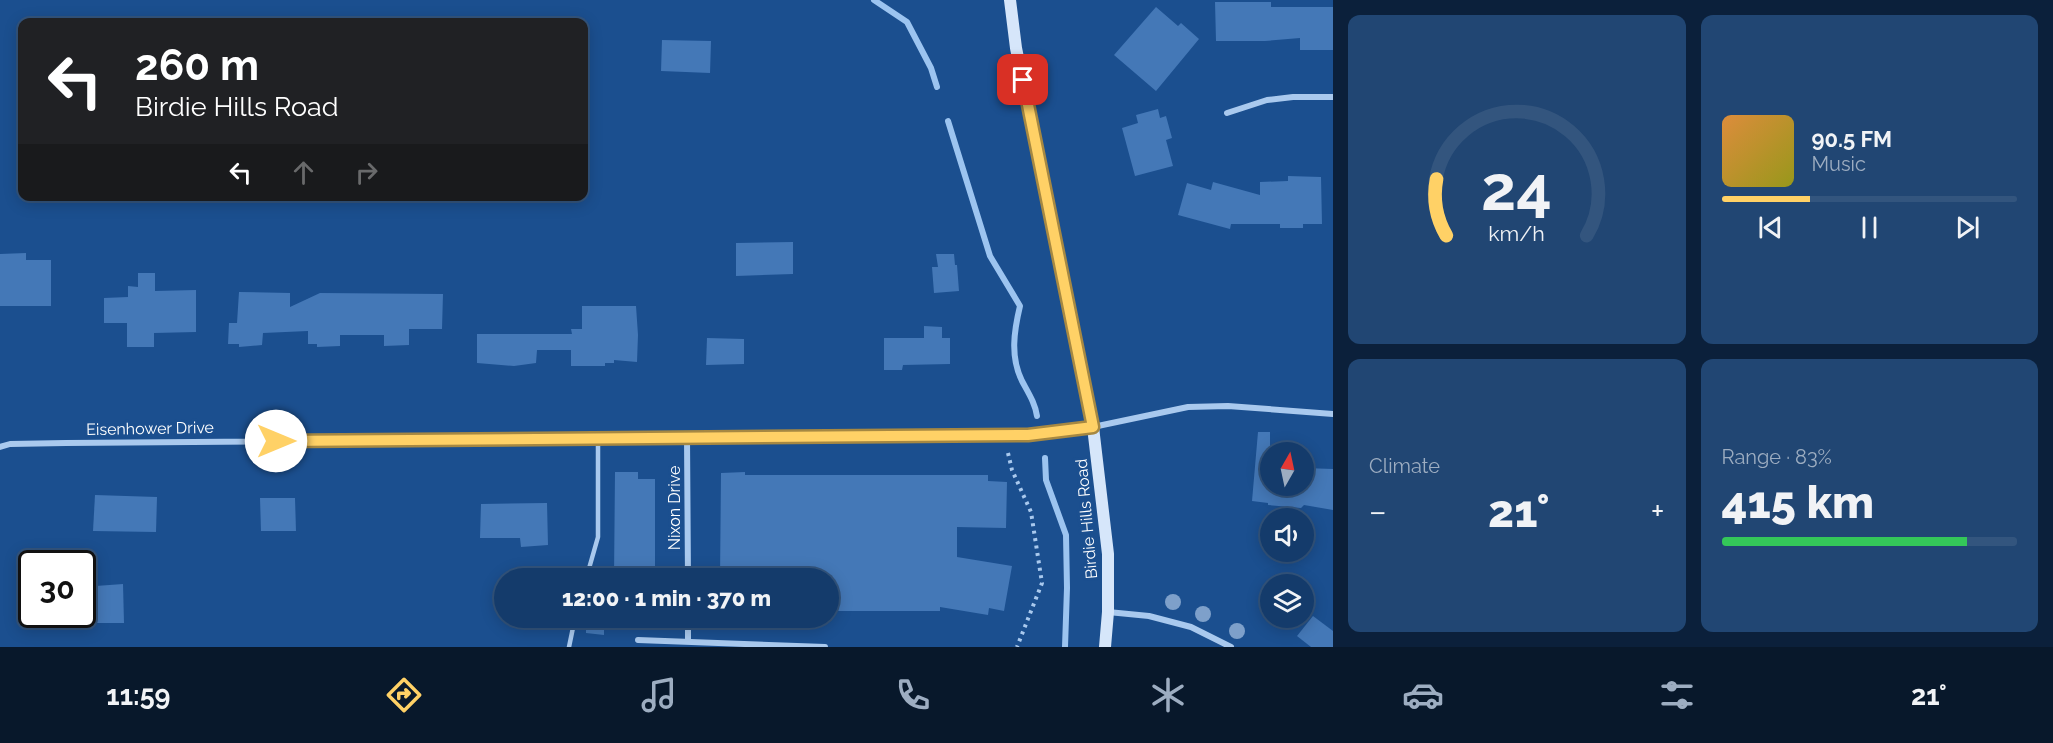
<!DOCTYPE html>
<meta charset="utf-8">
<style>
body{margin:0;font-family:Raleway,sans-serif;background:#214673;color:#f1f3f6;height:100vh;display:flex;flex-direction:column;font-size:22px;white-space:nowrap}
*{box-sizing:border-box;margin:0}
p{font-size:20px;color:#9dadc1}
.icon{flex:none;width:33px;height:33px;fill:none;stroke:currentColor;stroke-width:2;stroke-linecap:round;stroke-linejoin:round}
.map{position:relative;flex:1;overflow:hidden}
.drawer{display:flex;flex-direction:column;gap:15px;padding:15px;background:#0b203b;width:720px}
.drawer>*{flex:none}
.guide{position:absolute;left:18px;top:18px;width:570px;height:183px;border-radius:12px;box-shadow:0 3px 15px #0003,0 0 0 2px #33557e;background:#202124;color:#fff;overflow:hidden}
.needle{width:39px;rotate:9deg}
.fabs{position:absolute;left:1260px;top:442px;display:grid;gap:12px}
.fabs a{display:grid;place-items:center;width:54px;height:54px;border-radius:50%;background:#143b6b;box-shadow:0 3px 15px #0003,0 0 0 2px #33557e;font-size:30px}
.speed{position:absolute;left:18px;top:550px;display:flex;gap:12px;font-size:30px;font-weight:700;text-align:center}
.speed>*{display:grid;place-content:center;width:78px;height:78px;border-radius:50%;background:#143b6b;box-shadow:0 3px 15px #0003,0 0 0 2px #33557e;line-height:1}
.speed .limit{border:3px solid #111;border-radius:9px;background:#fff;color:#111}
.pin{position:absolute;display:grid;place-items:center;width:51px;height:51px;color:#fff;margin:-26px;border-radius:12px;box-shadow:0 3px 9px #0006}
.me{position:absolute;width:66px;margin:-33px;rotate:90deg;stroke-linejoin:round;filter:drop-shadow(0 0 4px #0008)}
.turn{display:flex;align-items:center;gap:21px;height:126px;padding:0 18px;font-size:27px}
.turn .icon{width:78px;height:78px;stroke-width:2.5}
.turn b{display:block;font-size:42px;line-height:51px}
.lanes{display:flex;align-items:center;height:57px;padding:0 18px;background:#0003;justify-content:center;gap:30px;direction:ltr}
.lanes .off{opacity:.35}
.big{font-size:45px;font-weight:800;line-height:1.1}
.drawer .widget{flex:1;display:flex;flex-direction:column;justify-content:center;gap:9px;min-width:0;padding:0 21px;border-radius:12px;background:#214673}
.drawer .dial{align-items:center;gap:0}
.dial svg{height:156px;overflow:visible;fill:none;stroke:#33557e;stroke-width:7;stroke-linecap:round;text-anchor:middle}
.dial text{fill:#f1f3f6;stroke:none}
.song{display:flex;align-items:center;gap:18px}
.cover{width:72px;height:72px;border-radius:9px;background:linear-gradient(135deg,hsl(30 70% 55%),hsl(60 70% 35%))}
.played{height:6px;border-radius:3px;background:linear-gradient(90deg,#ffd166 30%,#33557e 30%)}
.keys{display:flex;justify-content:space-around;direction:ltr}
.heat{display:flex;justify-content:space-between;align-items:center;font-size:33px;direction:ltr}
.charge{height:9px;border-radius:4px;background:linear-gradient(90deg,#34c759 83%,#33557e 0)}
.drawer .tiles{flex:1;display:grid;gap:15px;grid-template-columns:repeat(2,1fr)}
.trip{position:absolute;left:494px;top:568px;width:345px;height:60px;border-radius:30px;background:#143b6b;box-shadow:0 3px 15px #0003,0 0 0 2px #33557e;font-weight:800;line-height:60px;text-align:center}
.tab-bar{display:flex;height:96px;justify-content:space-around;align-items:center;background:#08182b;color:#9dadc1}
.tab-bar .icon{width:42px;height:42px}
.tab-bar .current{color:#ffd166}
.tab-bar b{font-size:27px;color:#f1f3f6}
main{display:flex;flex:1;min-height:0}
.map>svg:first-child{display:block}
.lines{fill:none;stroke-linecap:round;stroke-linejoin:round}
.stream{stroke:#9cc4f0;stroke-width:6}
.building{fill:#4478b7}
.path{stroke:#a9c9ee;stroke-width:4;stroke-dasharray:3 4.5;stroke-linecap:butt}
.lane{stroke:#a9c9ee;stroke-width:4.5}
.street{stroke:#a9c9ee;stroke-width:6}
.secondary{stroke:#d6e6fa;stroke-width:12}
.tree{fill:#7ea0ca}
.route-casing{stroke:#a68842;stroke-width:15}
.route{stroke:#ffd166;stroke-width:10}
.labels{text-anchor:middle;stroke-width:6;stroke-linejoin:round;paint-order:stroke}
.street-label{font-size:16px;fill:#fff;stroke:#1b4f8f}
</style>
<main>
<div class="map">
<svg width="1333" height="647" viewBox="0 0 1333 647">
<rect width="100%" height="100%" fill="#1b4f8f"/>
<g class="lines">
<g class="stream">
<polyline points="874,0 907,22 931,68 937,87"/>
<path d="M948,121L990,256L1020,306C1014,331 1010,357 1022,381C1029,394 1035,403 1037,416"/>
<polyline points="1045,458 1046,480 1066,535 1067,588 1065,647"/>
</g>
</g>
<g class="building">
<polygon points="1215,2 1271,2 1271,7 1333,7 1333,50 1300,50 1300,38 1265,41 1216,41"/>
<polygon points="1156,7 1178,26 1181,23 1199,39 1156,91 1114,55"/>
<polygon points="662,40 711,41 710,73 661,71"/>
<polygon points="1158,109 1160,118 1166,116 1172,138 1166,140 1173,166 1135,176 1122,128 1138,123 1136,115"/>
<polygon points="1288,176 1321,177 1322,224 1303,224 1303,228 1280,228 1280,224 1231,224 1230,229 1178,215 1187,183 1211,190 1213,182 1260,195 1260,182 1288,181"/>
<polygon points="793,242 793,274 736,276 736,243"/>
<polygon points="26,253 26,260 51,260 51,306 0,306 0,254"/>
<polygon points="936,254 954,254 955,265 957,265 959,291 934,293 932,267 938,267"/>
<polygon points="138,273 155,273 155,291 196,290 196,332 154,333 154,347 127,347 127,323 104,323 104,298 128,297 128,286 138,287"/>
<polygon points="239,292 290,293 290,307 320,293 443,294 442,329 409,329 409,345 384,346 384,335 340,335 340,346 317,347 317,344 308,344 308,331 263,333 262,345 239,347 239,344 228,344 229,323 237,323"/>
<polygon points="582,306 636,306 638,335 637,362 614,360 614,363 605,363 605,366 571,366 571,350 537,350 536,363 514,366 477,363 477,334 572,334 571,329 582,329"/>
<polygon points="924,326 942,327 942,338 950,338 950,364 903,365 902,370 884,370 884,338 924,338"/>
<polygon points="707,338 744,339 744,364 706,365"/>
<polygon points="1258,432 1270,432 1270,486 1304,486 1304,468 1333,469 1333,510 1304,505 1301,508 1268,505 1268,503 1252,501"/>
<polygon points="615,472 638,472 638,479 655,479 655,579 614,579"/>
<polygon points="745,472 745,475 988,475 988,481 1007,482 1006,528 957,527 957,557 1012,566 1004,611 989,608 988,615 940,607 940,611 828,611 828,579 720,579 721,473"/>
<polygon points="95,495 157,497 156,532 93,531"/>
<polygon points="260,498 295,498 296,531 261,531"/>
<polygon points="547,503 548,545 521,547 520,538 480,538 481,504"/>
<polygon points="123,584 124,623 82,623 82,587"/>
<polygon points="1313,616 1333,631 1333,647 1311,647 1297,636"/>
<polygon points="586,618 604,618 604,635 586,633"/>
</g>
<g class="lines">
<polyline class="path" points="1008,453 1012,470 1031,512 1042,583 1017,647"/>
<g class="lane">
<polyline points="586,579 598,537 598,438"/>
<polyline points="569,647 575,618"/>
</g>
<g class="street">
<polyline points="1227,113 1267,100 1293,97 1333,97"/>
<polyline points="687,437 688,579"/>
<polyline points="0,447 10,444 66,443 1028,435 1093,427 1188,407 1228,406 1333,414"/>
<polyline points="1108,612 1149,616 1191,627 1231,647"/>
<polyline points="688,618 688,641"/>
<polyline points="638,640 825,647"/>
</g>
<polyline class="secondary" points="1010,0 1016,48 1093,427 1108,554 1108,612 1105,647"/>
</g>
<g class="tree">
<circle cx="1173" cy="602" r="8"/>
<circle cx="1203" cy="614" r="8"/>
<circle cx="1237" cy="631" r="8"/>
</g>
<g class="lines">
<g class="route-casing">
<polyline id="route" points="276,441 1028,435 1093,427 1023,80"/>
</g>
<use href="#route" class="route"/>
</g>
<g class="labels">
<g class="street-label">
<text transform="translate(150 428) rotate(-1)" y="6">Eisenhower Drive</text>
<text transform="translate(674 508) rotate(-90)" y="6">Nixon Drive</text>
<text transform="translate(1086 519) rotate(-95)" y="6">Birdie Hills Road</text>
</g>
</g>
</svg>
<div class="fabs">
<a><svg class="needle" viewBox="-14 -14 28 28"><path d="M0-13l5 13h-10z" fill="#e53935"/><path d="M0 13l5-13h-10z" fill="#9dadc1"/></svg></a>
<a><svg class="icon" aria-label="sound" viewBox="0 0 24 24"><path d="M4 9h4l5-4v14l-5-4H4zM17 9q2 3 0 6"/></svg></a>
<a><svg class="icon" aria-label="layers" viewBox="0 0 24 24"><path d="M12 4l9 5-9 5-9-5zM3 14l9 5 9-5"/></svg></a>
</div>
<div class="speed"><div class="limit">30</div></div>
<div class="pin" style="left:1023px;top:80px;background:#d93025"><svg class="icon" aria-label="arrive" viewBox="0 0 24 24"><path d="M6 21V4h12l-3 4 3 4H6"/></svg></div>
<svg class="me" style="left:276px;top:441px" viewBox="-20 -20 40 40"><circle r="19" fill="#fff"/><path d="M0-13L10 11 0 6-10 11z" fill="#ffd166"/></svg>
<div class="trip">12:00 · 1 min · 370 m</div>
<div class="guide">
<div class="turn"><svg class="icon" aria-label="left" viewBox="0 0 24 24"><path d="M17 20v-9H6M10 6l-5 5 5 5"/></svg><div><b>260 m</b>Birdie Hills Road</div></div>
<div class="lanes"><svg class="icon" aria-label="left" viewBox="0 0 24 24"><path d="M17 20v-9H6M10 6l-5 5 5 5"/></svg><svg class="icon off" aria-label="ahead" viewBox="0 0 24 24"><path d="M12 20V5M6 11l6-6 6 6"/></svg><svg class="icon off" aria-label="right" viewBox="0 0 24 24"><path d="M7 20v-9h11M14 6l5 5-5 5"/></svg></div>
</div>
</div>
<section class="drawer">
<div class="tiles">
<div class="widget dial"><svg viewBox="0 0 100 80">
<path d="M14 69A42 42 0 1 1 86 69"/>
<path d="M14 69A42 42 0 0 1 9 40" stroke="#ffd166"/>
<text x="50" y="56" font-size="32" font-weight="700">24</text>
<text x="50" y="72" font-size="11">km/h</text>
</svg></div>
<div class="widget">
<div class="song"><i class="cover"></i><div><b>90.5 FM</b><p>Music</p></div></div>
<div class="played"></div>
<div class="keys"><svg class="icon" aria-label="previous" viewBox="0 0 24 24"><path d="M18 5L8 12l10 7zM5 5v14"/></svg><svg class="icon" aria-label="pause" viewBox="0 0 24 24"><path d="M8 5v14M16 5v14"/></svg><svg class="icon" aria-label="next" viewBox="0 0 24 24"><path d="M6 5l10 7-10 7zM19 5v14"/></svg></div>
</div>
<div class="widget"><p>Climate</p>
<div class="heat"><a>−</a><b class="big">21°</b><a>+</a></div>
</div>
<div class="widget"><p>Range · 83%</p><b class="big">415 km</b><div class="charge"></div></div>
</div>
</section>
</main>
<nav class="tab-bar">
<b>11:59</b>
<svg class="icon current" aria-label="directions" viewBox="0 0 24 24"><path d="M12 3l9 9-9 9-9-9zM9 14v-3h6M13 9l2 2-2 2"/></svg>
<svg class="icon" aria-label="music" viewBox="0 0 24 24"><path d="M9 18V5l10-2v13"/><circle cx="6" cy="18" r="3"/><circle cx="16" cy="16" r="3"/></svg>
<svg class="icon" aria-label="phone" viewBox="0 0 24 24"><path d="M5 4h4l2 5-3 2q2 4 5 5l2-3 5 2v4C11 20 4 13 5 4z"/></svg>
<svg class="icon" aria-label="climate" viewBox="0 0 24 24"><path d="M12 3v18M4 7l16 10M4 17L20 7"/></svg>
<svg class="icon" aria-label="car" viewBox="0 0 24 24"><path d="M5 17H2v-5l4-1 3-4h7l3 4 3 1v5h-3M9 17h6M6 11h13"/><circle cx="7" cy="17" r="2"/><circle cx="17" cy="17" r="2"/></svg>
<svg class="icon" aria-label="filters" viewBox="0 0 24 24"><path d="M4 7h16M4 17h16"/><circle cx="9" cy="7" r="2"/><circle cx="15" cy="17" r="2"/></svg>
<b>21°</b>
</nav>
